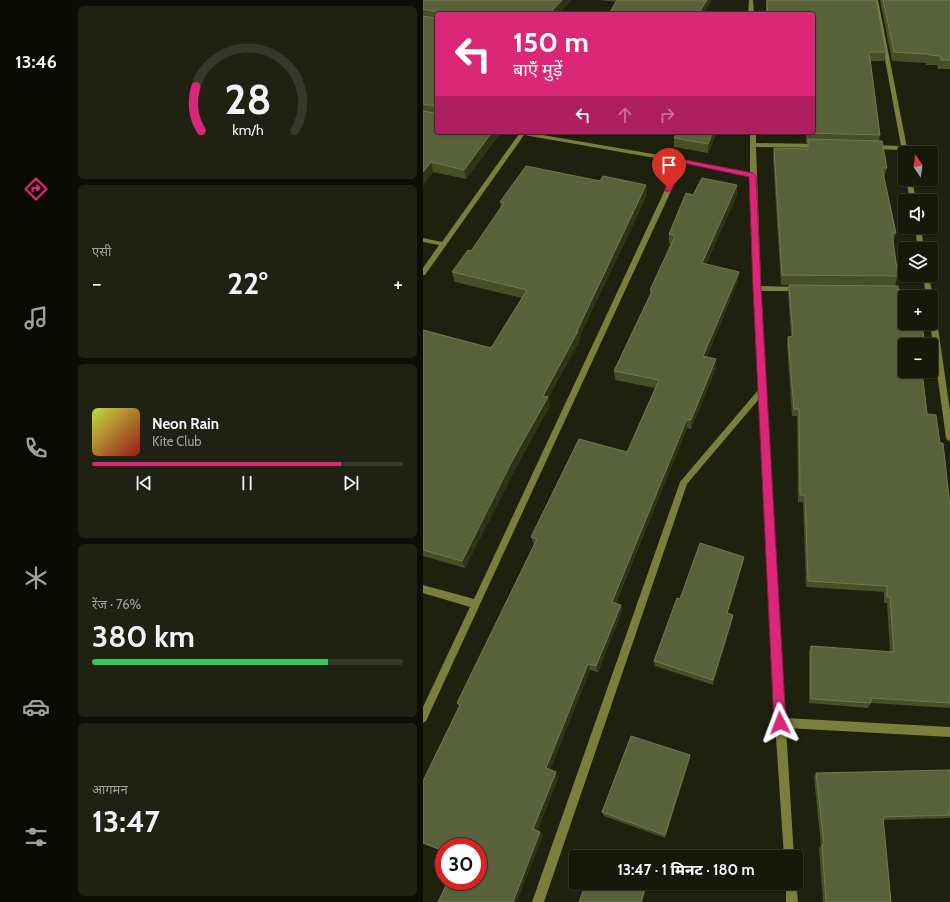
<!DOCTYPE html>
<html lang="hi">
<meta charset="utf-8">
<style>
body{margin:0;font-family:Cabin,"Noto Sans Devanagari",sans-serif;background:#1f2213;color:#f1f3f6;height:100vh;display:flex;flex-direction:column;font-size:15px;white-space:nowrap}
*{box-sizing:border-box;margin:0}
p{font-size:13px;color:#9ea09c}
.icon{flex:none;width:22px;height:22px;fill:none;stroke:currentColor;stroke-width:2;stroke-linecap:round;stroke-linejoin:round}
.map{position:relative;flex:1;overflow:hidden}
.sheet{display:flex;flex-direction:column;gap:6px;padding:6px;background:#0c0e06;width:351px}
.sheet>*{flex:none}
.guide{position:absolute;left:12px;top:12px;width:380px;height:122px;border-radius:4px;box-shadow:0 1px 3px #0004,0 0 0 1px #35382b;background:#db2777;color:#fff;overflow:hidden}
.needle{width:26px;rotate:347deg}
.buttons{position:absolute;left:475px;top:146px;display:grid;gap:8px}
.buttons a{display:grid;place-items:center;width:40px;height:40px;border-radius:4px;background:#16190a;box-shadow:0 1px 3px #0004,0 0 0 1px #35382b;font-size:20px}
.speed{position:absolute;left:12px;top:838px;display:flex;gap:8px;font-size:20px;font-weight:700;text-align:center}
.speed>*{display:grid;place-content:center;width:52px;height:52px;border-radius:50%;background:#16190a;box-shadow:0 1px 3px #0004,0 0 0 1px #35382b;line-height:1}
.speed .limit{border:6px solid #d22;background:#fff;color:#111}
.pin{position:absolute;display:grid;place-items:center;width:34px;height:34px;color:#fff;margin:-41px -17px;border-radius:50% 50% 50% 0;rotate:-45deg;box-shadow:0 0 4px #0007}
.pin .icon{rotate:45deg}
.me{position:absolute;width:44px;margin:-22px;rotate:357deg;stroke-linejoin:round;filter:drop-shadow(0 0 3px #0008)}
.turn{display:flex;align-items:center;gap:14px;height:84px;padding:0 12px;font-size:18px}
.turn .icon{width:52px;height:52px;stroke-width:2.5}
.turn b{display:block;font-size:28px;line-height:34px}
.lanes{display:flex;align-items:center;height:38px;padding:0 12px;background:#0003;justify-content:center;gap:20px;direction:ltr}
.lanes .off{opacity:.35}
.big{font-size:30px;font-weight:800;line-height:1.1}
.sheet .widget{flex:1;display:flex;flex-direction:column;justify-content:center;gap:6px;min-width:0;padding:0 14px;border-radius:6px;background:#1f2213}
.sheet .dial{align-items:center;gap:0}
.dial svg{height:104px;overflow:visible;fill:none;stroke:#35382b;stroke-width:7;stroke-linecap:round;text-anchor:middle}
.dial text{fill:#f1f3f6;stroke:none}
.song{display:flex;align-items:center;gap:12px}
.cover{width:48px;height:48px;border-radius:6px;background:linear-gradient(135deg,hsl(70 70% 55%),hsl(0 70% 35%))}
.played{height:4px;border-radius:2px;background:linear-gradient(90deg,#db2777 80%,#35382b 80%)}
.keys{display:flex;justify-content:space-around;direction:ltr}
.heat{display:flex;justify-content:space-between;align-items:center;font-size:22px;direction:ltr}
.charge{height:6px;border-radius:3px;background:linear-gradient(90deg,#34c759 76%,#35382b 0)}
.trip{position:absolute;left:146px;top:850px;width:234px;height:40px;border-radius:4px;background:#16190a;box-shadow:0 1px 3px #0004,0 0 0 1px #35382b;font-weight:800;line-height:40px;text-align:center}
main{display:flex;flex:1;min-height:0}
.tabs{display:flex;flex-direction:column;width:72px;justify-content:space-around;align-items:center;background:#090a04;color:#9ea09c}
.tabs .icon{width:28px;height:28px}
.tabs .current{color:#db2777}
.tabs b{font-size:18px;color:#f1f3f6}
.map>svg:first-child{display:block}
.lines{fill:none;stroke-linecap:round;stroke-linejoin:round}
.street{fill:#7a7f3b;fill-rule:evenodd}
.wall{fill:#464f28}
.shaded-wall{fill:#2e3516}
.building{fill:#59623a;stroke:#727a51}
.route{fill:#db2777;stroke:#8e194d}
</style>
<main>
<nav class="tabs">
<b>13:46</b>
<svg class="icon current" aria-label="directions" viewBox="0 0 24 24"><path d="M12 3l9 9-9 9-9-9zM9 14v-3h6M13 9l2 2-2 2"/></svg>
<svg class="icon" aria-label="music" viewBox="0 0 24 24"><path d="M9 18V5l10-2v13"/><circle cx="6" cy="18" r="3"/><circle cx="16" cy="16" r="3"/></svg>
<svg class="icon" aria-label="phone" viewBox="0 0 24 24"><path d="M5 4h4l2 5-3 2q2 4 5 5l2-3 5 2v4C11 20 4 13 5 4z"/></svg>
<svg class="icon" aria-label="climate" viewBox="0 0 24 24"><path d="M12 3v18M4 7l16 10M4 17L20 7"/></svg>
<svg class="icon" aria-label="car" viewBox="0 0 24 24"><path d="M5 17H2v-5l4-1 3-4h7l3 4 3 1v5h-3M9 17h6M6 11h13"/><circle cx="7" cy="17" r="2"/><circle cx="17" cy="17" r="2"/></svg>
<svg class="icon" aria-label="filters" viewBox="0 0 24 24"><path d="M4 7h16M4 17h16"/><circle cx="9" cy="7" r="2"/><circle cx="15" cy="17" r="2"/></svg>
</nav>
<section class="sheet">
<div class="widget dial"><svg viewBox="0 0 100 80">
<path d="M14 69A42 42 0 1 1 86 69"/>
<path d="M14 69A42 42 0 0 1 10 35" stroke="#db2777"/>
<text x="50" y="56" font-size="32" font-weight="700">28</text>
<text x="50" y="72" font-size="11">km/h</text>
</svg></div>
<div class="widget"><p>एसी</p>
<div class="heat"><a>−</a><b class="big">22°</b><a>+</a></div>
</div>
<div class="widget">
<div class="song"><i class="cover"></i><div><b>Neon Rain</b><p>Kite Club</p></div></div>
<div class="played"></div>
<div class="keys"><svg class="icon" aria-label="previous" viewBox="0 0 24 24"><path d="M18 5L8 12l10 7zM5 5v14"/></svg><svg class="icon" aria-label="pause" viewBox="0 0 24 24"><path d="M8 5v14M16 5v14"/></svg><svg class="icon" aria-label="next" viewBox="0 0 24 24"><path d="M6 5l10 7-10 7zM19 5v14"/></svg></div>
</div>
<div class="widget"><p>रेंज · 76%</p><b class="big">380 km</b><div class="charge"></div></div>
<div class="widget"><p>आगमन</p><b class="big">13:47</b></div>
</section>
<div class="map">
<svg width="527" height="902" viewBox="0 0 527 902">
<rect width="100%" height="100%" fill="#1e210e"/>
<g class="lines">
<g class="street">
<polygon points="326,0 330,0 331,14 325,14"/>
<polygon points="451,0 455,0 485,153 482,153 482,155 480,154 478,150 449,149 446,147 449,145 478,146"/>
<polygon points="89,132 102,132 259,159 327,173 327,132 333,132 333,143 395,144 398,146 395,148 333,147 338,286 377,287 380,289 377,291 338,291 362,718 527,727 527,737 363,728 371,857 361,857 352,723 336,399 264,484 121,902 109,902 257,482 336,389 331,288 327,176 261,163 3,721 0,723 0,707 47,607 0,593 0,585 51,599 255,162 101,135 2,275 0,275 0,268 16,245 0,242 0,238 19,242 96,134"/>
<polygon points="483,179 489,179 493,201 487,201"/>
<polygon points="492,227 498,227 501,249 495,249"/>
<polygon points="500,275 506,275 510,297 509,299 508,299 508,297 504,297 503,293 466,293 463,291 466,289 502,289"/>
<polygon points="508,304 512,307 527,411 527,441 524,440 523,438 507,323 508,323"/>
<polygon points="373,882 375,902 363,902 363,883 373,883"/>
</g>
</g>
<g class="wall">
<polygon points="0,0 148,0 136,14 14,14 78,132 43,179 10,172 0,185"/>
<polygon points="175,0 289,0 282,11"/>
<polygon points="343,0 453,0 463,52 461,61 448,61 457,135 456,141 464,168 461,178 473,233 470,243 475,276 472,286 482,345 504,414 517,443 527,506 527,708 448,703 445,708 386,703 386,651 388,646 467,652 464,603 461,603 461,592 383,587 380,502 375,502 374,416 369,416 364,344 365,337 368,336 365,293 366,285 358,285 350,158 351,148 384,149 385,143 383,143 383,132 390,132 390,14 343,14"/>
<polygon points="457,0 527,0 527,69 515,69 514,65 503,65 503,63 469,61"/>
<polygon points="188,132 197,132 196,133"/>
<polygon points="254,132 294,132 285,153 251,147 251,138"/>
<polygon points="224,195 156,338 157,340 125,398 127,406 92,469 42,568 0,556 0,330 68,348 99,298 32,282 29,272 48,251 78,208 77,202"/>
<polygon points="270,195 314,195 283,264 315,281 284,356 293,368 268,429 264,428 193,603 198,605 199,611 175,672 167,670 127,770 136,776 114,831 117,832 120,835 55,847 21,847 21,852 0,843 0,781 36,706 34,703 111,545 108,537 204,452 232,388 192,380 191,371 227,295 227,290 248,244 246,244 246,234"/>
<polygon points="321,557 320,563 305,613 310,615 309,621 290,685 232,666 231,661 257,599"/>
<polygon points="267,755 267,759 242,838 181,816 179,812"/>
<polygon points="527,770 527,818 460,820 468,902 400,902 396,848 398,846 391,777 393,773"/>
</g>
<g class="shaded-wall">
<polygon points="139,0 148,0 136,14 126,14"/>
<polygon points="284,0 289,0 280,14 277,11"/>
<polygon points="69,132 78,132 43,179 41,170"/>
<polygon points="290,132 294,132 285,153 285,144"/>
<polygon points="340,132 342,132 339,138"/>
<polygon points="8,162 10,172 0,185 0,172"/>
<polygon points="223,185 224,195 156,338 157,340 125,398 127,406 92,469 42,568 39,561 120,396 154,331"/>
<polygon points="314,185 314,195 279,273 279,263"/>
<polygon points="316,272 315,281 280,365 280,356"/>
<polygon points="293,359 293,368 268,429 268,420"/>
<polygon points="264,419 264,428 190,609 189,602"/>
<polygon points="321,557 320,563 303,619 304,613"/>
<polygon points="198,605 199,611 175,672 173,666"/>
<polygon points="310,615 309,621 290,685 290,680"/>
<polygon points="165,664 167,670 126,773 123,768"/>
<polygon points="267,755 267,759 242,838 242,835"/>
<polygon points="133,772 136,776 113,833 110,829"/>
<polygon points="117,832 120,835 94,902 90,902"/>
<polygon points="222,888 223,890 220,902 218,902"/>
</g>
<g class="building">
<polygon points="0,0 139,0 126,14 14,14 14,132 69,132 41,170 8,162 0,172 0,111 11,113 13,112 12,106 0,104 0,16 11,18 13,12 0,9"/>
<polygon points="194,0 284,0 277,11 299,14 186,14"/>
<polygon points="344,0 453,0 463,52 446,52 457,135 385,133 385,132 390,132 390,14 344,14"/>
<polygon points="460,0 527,0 527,60 518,60 517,56 506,55 505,54 471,52"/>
<polygon points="254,132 290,132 285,144 251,138"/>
<polygon points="385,139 459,141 464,168 459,168 473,233 469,233 475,276 359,275 351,148 385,149"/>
<polygon points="103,166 177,181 180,176 223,185 154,331 155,331 120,396 125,397 89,461 39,561 0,550 0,330 68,348 104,290 29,272 45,250 48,251 81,203 77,202"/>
<polygon points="279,178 314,185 279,263 316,272 280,356 293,359 268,420 264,419 189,602 198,605 173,666 165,664 123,768 133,772 110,829 117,832 90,902 15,902 25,881 55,881 55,847 21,847 21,851 0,843 0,781 37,705 34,703 114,539 108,537 156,439 204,452 205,450 236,380 191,371 229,291 227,290 252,236 246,234 263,193 270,195"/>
<polygon points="366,285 475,286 476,293 479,293 482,307 482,323 486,323 486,325 499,325 502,345 482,345 482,371 499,371 504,414 513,415 517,443 520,443 527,506 527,703 448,698 448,703 388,699 388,646 471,652 467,597 464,597 464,586 385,581 382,495 377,495 376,409 371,409 365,337 370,336"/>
<polygon points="277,543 321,557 304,613 310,615 290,680 231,661 254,598 257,599"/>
<polygon points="208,736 267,755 242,835 179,812"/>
<polygon points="527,770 527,815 460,817 468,902 403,902 399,845 401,845 393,773"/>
<polygon points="163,883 209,883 222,888 218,902 156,902"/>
</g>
<polygon class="route" points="257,159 330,173 333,176 338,288 363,723 361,727 357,729 353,727 351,723 330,288 326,177 261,163 248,191 243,191 242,189"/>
</svg>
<div class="buttons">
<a><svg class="needle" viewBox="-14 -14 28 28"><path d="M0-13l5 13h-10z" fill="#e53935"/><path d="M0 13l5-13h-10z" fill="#9ea09c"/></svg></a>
<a><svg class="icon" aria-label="sound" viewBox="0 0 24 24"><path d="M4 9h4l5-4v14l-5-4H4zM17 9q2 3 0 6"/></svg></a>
<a><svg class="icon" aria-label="layers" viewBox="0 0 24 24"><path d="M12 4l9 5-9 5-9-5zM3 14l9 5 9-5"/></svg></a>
<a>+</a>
<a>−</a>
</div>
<div class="speed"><div class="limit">30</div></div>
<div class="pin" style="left:246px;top:189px;background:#d93025"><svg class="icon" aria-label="arrive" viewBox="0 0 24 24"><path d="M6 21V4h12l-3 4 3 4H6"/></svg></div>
<svg class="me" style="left:357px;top:723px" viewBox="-20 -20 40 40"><path d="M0-17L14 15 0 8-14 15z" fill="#db2777" stroke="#fff" stroke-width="4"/></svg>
<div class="trip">13:47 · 1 मिनट · 180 m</div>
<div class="guide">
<div class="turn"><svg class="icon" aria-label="left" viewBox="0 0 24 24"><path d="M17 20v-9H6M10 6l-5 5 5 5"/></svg><div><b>150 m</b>बाएँ मुड़ें</div></div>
<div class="lanes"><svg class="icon" aria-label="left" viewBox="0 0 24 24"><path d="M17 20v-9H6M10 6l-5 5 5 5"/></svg><svg class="icon off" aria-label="ahead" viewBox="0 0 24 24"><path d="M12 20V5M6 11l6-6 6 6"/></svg><svg class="icon off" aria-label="right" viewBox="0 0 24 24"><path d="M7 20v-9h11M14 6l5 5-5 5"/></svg></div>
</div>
</div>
</main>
